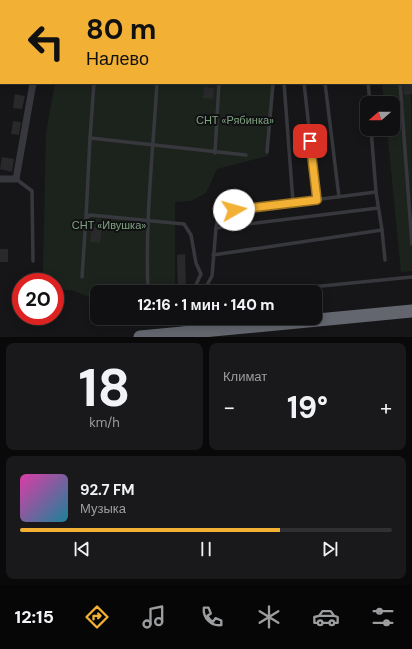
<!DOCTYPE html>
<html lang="ru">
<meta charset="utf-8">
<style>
body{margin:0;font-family:"DM Sans",sans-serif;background:#19191b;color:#f1f3f6;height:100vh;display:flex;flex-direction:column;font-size:15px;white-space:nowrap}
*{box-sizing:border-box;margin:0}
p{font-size:13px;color:#9c9d9f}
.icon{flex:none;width:22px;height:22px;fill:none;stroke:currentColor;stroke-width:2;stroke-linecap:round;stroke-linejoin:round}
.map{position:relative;height:337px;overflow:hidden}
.details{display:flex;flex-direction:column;gap:6px;padding:6px;background:#09090a;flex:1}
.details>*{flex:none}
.top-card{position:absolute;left:0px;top:0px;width:412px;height:84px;box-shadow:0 2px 10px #0003,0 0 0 1px #303032;background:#f2b134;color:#111;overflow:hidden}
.needle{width:26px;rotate:250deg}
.controls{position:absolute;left:360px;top:96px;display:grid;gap:8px}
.controls a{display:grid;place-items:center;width:40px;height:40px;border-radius:8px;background:#101012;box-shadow:0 2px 10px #0003,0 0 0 1px #303032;font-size:20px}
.speed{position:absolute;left:12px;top:273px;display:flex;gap:8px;font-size:20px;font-weight:700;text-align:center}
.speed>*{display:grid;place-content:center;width:52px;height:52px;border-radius:50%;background:#101012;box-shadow:0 2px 10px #0003,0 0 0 1px #303032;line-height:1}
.speed .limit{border:6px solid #d22;background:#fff;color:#111}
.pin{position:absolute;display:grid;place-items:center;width:34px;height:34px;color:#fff;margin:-17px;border-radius:8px;box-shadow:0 2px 6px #0006}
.me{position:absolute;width:44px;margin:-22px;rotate:83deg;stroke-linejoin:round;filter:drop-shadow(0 0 3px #0008)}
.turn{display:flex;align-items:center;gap:14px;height:84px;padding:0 20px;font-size:18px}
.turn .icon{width:52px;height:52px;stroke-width:2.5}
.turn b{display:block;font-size:28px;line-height:34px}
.big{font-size:30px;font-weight:800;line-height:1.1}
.details .tile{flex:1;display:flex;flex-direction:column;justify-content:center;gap:6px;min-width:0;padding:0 14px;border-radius:8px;background:#19191b}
.details .dial{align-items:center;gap:0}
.dial b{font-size:52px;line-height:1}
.song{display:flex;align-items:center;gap:12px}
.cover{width:48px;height:48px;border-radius:6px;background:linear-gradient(135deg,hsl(320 70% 55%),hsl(190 70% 35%))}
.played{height:4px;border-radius:2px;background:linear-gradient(90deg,#f2b134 70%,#303032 70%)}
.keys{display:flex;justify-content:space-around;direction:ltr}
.heat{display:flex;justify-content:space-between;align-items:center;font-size:22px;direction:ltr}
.details .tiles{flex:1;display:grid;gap:6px;grid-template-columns:1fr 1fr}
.tile:last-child{grid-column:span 2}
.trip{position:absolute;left:90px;top:285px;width:232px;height:40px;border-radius:8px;background:#101012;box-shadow:0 2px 10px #0003,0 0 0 1px #303032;font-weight:800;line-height:40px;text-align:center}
.menu{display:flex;height:64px;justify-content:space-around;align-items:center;background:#060607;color:#9c9d9f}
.menu .icon{width:28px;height:28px}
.menu .on{color:#f2b134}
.menu b{font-size:18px;color:#f1f3f6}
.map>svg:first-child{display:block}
.green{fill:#1c231d}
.building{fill:#29292c}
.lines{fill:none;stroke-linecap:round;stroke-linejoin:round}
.lane{stroke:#37383d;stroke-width:3.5}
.street{stroke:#37383d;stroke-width:7}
.highway{stroke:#63666e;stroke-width:13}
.route-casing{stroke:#9d7322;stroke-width:10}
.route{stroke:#f2b134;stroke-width:7}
.labels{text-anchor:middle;stroke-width:4;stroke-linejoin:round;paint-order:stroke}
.park-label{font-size:11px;fill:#7fa381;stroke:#111113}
</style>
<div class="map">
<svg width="412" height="337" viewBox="0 0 412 337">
<rect width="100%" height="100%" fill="#161618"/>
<g class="green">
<polygon points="63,0 287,0 296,1 63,1"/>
<polygon points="411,13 412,271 401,272 387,129 393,129 393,103 384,103 382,83 411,83"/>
<polygon points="55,83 275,83 268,156 217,169 206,193 191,201 175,202 175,291 97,292 97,296 89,297 72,290 65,290 59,287 54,279 43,272 46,133"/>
</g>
<g class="building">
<polygon points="403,83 412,83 412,94 404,95"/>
<polygon points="204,87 214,88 213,99 203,98"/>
<polygon points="15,94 25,96 22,109 13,108"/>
<polygon points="13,121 21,122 19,135 11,134"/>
<polygon points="2,157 14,159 12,172 0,169"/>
<polygon points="92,227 102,228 100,243 90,242"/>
<rect x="0" y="249" width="8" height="13"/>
<polygon points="185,254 186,291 178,291 177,255"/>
</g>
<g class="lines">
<g class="lane">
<polyline points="278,0 280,1"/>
<polyline points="100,1 100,0"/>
<polyline points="163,1 163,0"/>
<polyline points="225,1 225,0"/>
<polyline points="284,83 293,202"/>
<polyline points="304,83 317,200"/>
<polyline points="325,83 339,197"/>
<polyline points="368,83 370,103"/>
<polyline points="400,83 412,244"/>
<polyline points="371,129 376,192 382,230 385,260"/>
<polyline points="90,138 246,155"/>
<polyline points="267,152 273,83"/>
<polyline points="215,153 219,83"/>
<polyline points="16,179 32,191 33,261"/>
<polyline points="86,218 90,138 94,83"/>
<polyline points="216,228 219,212 376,192"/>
<polyline points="213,255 382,230"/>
<polyline points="82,277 86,218 90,215 184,224 191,235 196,263 201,274 195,287 195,292"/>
<path d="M148,290C145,221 153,152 157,83"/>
<polyline points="203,292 212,276 216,228 378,208"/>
<polyline points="261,292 412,277"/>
<polyline points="183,330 188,318"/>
</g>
<polyline class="street" points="0,179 16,179 33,83"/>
<polyline class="highway" points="140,337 412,311"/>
</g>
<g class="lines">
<g class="route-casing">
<polyline id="route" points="234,210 317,200 310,141"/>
</g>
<use href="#route" class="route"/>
</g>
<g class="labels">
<g class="park-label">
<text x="235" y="124">СНТ «Рябинка»</text>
<text x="109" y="229">СНТ «Ивушка»</text>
</g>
</g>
</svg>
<div class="controls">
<a><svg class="needle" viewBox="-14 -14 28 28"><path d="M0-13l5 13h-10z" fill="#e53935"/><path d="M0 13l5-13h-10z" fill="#9c9d9f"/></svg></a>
</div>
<div class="speed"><div class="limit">20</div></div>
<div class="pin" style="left:310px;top:141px;background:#d93025"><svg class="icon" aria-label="arrive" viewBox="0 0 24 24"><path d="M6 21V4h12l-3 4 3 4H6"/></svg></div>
<svg class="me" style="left:234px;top:210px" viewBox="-20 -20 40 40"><circle r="19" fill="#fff"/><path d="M0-13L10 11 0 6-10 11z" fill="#f2b134"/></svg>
<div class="trip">12:16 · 1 мин · 140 m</div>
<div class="top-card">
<div class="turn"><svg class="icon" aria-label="left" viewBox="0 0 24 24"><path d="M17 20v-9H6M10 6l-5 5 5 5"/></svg><div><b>80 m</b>Налево</div></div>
</div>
</div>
<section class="details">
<div class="tiles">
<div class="tile dial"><b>18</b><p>km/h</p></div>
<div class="tile"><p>Климат</p>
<div class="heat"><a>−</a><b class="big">19°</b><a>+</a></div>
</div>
<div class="tile">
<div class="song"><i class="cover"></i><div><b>92.7 FM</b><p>Музыка</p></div></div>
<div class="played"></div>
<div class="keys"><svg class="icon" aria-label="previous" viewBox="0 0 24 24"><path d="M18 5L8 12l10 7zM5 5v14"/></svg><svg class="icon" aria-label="pause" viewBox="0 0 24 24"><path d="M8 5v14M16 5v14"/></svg><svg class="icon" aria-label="next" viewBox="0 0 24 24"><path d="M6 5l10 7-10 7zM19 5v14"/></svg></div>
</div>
</div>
</section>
<nav class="menu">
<b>12:15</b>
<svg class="icon on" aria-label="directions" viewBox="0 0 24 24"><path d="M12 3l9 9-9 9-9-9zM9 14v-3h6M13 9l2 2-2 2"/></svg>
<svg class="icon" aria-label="music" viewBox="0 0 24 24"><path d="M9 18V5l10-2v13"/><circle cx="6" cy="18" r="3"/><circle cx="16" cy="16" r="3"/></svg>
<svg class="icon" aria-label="phone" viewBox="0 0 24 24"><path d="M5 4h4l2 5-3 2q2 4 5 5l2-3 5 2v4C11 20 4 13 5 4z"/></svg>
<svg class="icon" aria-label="climate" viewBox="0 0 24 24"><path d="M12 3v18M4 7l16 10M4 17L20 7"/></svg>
<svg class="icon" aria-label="car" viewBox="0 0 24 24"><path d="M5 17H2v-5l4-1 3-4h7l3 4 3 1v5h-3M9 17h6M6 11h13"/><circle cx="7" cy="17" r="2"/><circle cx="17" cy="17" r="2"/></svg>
<svg class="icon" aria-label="filters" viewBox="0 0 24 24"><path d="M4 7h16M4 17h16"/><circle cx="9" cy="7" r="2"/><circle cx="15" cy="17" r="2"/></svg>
</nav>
